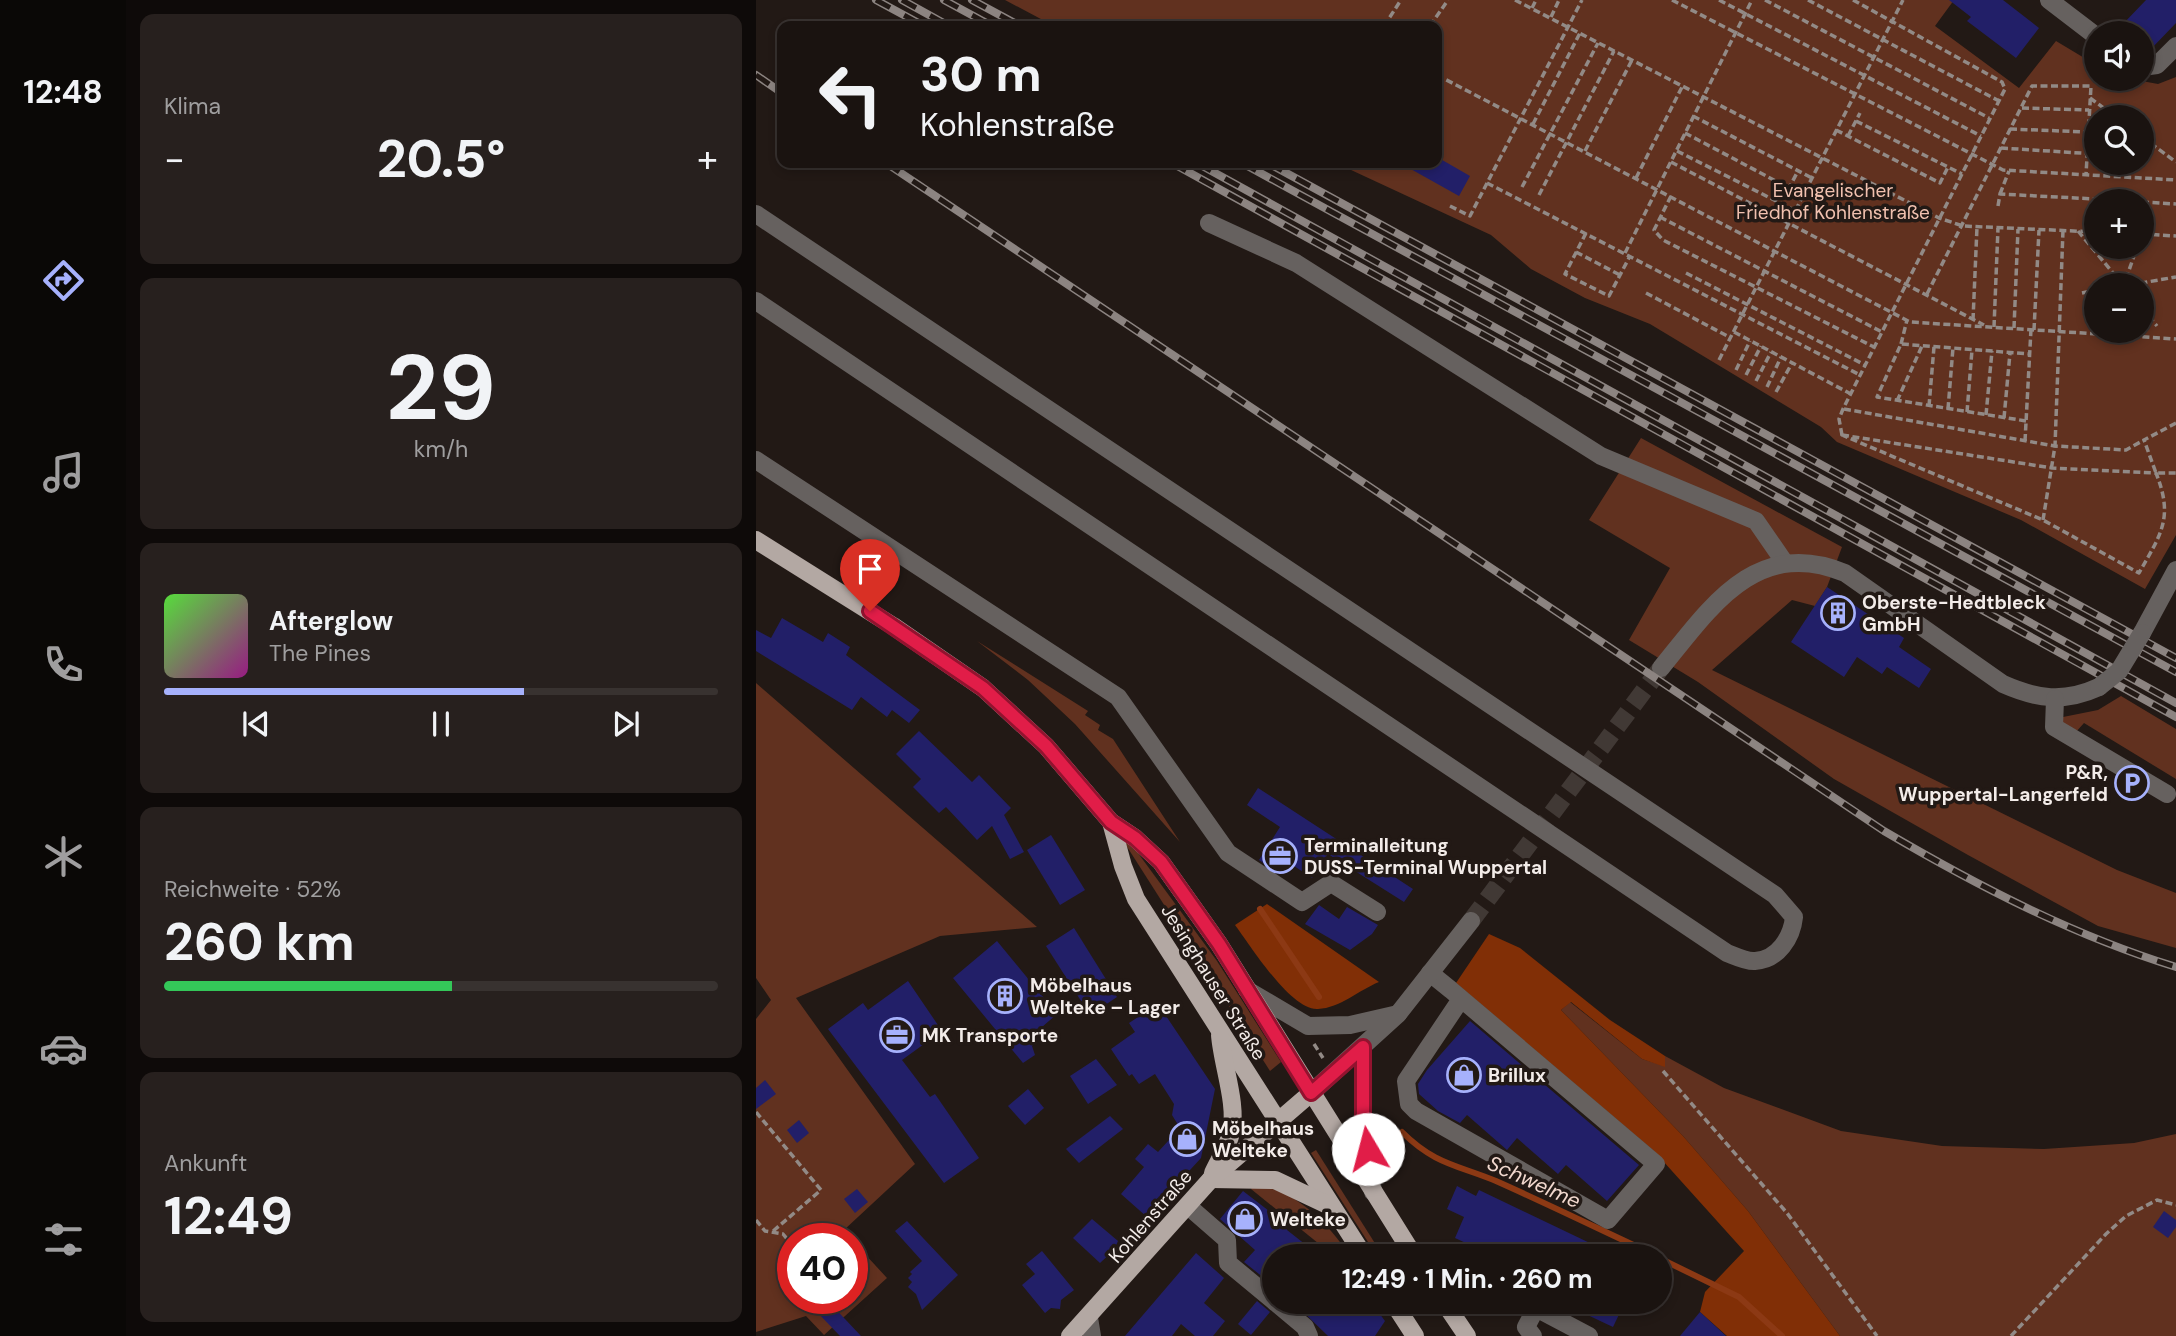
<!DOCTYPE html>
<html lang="de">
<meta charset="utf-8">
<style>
body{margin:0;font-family:"DM Sans",sans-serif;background:#27201e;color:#f1f3f6;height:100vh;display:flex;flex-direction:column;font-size:26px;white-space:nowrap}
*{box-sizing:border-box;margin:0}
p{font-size:23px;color:#9f9e9f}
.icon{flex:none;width:38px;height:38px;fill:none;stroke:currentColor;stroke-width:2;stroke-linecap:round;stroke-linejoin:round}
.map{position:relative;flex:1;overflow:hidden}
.sheet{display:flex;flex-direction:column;gap:14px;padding:14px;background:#0e0a09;width:630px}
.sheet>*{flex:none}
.hud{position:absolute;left:21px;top:21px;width:665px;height:147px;border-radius:14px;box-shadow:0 4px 10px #0003,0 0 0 2px #383230;background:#1a1310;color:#f1f3f6;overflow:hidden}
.tools{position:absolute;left:1328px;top:21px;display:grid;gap:14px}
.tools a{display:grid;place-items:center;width:70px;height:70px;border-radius:50%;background:#1a1310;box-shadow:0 4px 10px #0003,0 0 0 2px #383230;font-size:35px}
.speed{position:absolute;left:21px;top:1223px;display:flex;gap:14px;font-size:35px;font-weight:700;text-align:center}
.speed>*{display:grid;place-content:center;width:91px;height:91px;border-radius:50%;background:#1a1310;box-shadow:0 4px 10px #0003,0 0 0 2px #383230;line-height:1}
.speed .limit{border:10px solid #d22;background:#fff;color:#111}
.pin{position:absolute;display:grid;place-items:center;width:60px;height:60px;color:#fff;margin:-72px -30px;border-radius:50% 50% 50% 0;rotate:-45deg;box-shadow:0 0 7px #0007}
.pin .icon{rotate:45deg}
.me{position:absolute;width:77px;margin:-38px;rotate:352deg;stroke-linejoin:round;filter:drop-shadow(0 0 5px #0008)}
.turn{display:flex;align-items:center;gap:24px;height:147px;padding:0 28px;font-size:32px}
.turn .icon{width:91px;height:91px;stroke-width:2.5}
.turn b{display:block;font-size:49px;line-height:60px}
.big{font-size:52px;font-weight:700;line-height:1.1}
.sheet .card{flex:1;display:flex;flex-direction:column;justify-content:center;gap:10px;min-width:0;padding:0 24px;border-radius:14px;background:#27201e}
.sheet .dial{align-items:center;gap:0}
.dial b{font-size:91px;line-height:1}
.song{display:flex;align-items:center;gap:21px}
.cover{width:84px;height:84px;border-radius:10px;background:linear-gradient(135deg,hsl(110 70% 55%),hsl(310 70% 35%))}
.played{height:7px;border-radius:4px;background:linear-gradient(90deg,#a6b1fc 65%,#383230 65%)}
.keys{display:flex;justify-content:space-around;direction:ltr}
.heat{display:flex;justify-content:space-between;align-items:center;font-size:38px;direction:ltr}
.charge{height:10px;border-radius:5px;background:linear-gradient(90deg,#34c759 52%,#383230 0)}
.trip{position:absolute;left:506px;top:1244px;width:410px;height:70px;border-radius:35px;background:#1a1310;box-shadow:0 4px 10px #0003,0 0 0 2px #383230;font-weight:700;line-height:70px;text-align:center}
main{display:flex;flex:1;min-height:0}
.menu{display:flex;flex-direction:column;width:126px;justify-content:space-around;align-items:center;background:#0a0806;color:#9f9e9f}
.menu .icon{width:49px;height:49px}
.menu .active{color:#a6b1fc}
.menu b{font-size:32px;color:#f1f3f6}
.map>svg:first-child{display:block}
.green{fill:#61311f;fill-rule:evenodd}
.forest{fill:#812f06}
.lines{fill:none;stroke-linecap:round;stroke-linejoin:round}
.stream{stroke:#8c3914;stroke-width:6}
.building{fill:#221f68}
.minor-tunnel{stroke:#413935;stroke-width:18;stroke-dasharray:18 9;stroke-linecap:butt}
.path{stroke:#928a86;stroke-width:3.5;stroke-dasharray:7 3.5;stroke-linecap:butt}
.minor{stroke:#66615f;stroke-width:18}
.major{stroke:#b3a8a3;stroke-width:18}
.rail-casing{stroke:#8c8481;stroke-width:8}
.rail{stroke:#221915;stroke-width:5;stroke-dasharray:16;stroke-linecap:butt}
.minor-bridge{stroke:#66615f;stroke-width:18}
.route-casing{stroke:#92132f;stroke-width:18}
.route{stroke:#e11d48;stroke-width:12}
.labels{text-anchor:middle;stroke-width:7;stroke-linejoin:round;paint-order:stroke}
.park-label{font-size:19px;fill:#f1c1af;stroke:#221915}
.poi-label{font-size:19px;font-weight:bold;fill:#f3ece9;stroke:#221915;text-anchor:start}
.street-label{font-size:19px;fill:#f3ece9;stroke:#221915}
.water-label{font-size:21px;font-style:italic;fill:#f2d9cf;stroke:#221915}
</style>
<main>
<nav class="menu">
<b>12:48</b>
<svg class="icon active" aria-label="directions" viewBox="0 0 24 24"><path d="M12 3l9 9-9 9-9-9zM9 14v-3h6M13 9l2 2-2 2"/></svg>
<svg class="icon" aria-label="music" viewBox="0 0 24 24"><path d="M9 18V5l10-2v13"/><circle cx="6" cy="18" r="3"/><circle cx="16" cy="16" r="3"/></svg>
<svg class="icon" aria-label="phone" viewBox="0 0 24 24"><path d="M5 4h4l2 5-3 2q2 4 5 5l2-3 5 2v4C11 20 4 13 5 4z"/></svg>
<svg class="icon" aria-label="climate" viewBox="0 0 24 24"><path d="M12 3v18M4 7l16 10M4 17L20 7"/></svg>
<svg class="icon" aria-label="car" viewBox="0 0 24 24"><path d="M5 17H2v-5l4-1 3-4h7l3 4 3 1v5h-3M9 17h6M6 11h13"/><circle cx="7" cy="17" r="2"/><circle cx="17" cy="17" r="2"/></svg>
<svg class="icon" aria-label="filters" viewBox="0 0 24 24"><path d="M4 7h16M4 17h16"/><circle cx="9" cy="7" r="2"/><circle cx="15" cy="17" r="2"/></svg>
</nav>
<section class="sheet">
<div class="card"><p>Klima</p>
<div class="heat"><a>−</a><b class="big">20.5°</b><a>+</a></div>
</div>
<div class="card dial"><b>29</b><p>km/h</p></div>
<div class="card">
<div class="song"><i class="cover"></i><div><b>Afterglow</b><p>The Pines</p></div></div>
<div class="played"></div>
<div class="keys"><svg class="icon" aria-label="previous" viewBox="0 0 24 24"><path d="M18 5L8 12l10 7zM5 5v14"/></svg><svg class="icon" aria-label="pause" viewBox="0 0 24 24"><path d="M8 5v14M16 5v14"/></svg><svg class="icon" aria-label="next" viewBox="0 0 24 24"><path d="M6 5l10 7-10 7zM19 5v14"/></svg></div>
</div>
<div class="card"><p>Reichweite · 52%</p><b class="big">260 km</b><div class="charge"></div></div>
<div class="card"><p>Ankunft</p><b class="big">12:49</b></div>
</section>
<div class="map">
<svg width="1420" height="1336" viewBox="0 0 1420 1336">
<rect width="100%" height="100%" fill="#221915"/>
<g class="green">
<path d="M249,0H1198L1179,26L1263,88L1300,41L1340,65V79H1375L1402,84L1420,77V535L1389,589L1265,520L1081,442L1065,427L894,324L829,298L775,269L735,235L580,163H681V26H298ZM1340,117H1386V163H1340ZM1340,201H1386V247H1340ZM1340,285H1386V331H1340Z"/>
<polygon points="885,438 1086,547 1071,587 1059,606 1036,600 956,670 1361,870 1420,893 1420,948 1342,926 1212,855 1078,779 942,682 873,640 914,568 833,520"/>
<polygon points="221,641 332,711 329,715 344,725 342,730 357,739 424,842 319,724 272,680"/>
<polygon points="0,683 281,927 184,936 40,998 159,1164 88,1230 96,1239 37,1239 37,1298 96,1298 96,1240 131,1278 68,1335 50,1316 0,1332 0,1019 15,1000 0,978"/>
<polygon points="1365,696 1420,729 1420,779 1328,723 1319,733 1302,718 1342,710"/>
<polygon points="371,838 461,961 525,1062 514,1071 368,842"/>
<polygon points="814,1002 886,1059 909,1066 909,1056 968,1088 1085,1131 1186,1146 1288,1149 1378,1143 1420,1134 1420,1336 1084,1336 992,1211 927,1136 805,1010"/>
<polygon points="560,1150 627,1256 621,1256 555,1153"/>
<path d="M497,1185C537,1187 573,1224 594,1256H578L495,1189Z"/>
</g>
<g class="forest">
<path d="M511,904L623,982C603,990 584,1008 562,1009C535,1011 494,945 479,925Z"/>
<polygon points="733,934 764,948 854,1020 909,1056 909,1067 886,1059 815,1002 805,1010 927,1136 992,1211 1084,1336 971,1336 944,1312 949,1292 988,1251 898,1151 700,983"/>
</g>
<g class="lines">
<g class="stream">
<polyline points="504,909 563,997"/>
<path d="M646,1132C678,1164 701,1165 740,1181C794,1205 847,1231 901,1256"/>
<polyline points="903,1258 983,1297 1026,1336"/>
</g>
</g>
<g class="building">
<polygon points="1193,0 1247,0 1283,28 1260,58 1211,21 1215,17"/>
<polygon points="1390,0 1420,0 1420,23 1394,50 1386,42 1386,33 1376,33 1367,24"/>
<polygon points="681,157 714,176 703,196 644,163 681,163"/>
<polygon points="1071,587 1148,638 1143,647 1175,669 1163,688 1131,667 1126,674 1101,657 1088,677 1035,642"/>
<polygon points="26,618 67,642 72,633 94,647 90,655 164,710 153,723 136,710 131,717 105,697 96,710 0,651 0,630 15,638"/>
<polygon points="163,731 216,782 223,775 255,808 248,815 268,852 254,859 236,826 221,840 190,807 183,813 157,787 165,779 140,754"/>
<polygon points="502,788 657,889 648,902 572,854 556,878 532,862 524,874 503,860 524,827 491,805"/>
<polygon points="295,835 329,890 304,905 271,850"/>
<polygon points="563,905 583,919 591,907 622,925 616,934 594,950 549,924"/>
<polygon points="318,928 361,997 334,1015 290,946"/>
<polygon points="241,941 301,1014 278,1034 281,1042 276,1046 279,1055 267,1063 197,978"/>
<polygon points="152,981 186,1031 146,1060 174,1097 179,1094 223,1158 188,1183 72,1029 107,1003 112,1010"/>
<polygon points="402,1004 459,1089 445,1158 391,1217 365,1194 388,1167 379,1159 392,1144 402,1152 424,1128 416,1115 418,1104 399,1074 383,1084 376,1074 373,1076 355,1049 379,1032 373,1023"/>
<polygon points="714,1021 883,1165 851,1201 810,1165 802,1174 761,1138 751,1150 711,1115 704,1123 682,1111 663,1094 662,1084 671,1070"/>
<polygon points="340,1059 361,1085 332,1104 314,1076"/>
<polygon points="9,1080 20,1094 0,1109 0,1088"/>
<polygon points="272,1089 288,1108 269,1125 252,1106"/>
<polygon points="354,1116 367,1129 323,1163 310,1149"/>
<polygon points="43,1120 53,1133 41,1143 31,1130"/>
<polygon points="701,1186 720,1196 723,1190 861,1256 738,1256 699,1238 708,1217 691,1209"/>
<polygon points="101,1189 112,1202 99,1213 88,1199"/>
<polygon points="487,1191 526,1221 531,1230 564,1256 518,1256 518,1286 488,1262 499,1250 464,1219"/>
<polygon points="1408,1211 1420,1220 1420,1227 1412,1238 1397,1227"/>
<polygon points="336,1219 362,1241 358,1250 344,1263 317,1238"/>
<polygon points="151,1221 202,1275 166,1310 160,1294 152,1287 156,1282 152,1278 156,1274 154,1272 166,1261 139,1231"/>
<polygon points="286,1251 318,1290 305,1300 304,1309 295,1308 289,1313 266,1285 279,1274 270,1264"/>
<polygon points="440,1253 468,1278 448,1303 469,1321 457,1336 439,1336 425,1324 416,1336 369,1336"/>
<polygon points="72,1301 105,1336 84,1336 61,1312"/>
<polygon points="501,1301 514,1312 495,1335 482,1324"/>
<polygon points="537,1302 615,1302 629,1321 619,1336 572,1336"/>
<polygon points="804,1302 869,1302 857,1327"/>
<polygon points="944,1312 970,1336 924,1336"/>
</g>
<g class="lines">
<polyline class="minor-tunnel" points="715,921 905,668"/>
<g class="path">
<polyline points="759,0 1183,218 1207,226 1340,232"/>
<polyline points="916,0 1247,170 1420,180"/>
<polyline points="963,0 1225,136"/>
<polyline points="1009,0 1233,118"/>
<polyline points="1052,0 1243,101"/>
<polyline points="776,8 780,0"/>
<polyline points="795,17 803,0"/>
<polyline points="628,26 645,0"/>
<polyline points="674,26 692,0"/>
<polyline points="681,75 1154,322 1420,339"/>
<polyline points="1334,98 1360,117"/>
<polyline points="1266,108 1333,110"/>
<polyline points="937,116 1056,178"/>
<polyline points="1100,121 1206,174"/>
<polyline points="777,124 824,33"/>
<polyline points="1333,124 1340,130"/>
<polyline points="1254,129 1332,132"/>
<polyline points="1080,130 1184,183 1192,167"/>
<polyline points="929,133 1033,188 1042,171"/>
<polyline points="1092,136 1104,113"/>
<polyline points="1386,137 1420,162"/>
<polyline points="1245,148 1340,154"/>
<polyline points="829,151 876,60"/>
<polyline points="921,151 1040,211"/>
<polyline points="1386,156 1395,143"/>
<polyline points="915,162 1228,325"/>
<polyline points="880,178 926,87"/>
<polyline points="731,183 1104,375"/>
<polyline points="766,187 842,43"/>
<polyline points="1244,194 1253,171"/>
<polyline points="783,195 858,51"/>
<polyline points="915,196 898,230 907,240 1118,347"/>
<polyline points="1386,202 1420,204"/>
<polyline points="694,206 714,216 826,0"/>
<polyline points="1242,206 1244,194 1376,201"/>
<polyline points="904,217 1126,332"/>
<polyline points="1322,231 1363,280"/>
<polyline points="830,233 809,274 853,296 874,256"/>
<polyline points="1386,234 1420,236"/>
<polyline points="820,252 864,275"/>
<polyline points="869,253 996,0"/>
<polyline points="930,273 1109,365"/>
<polyline points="1370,279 1381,247"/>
<polyline points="1360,285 1366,278 1373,281 1374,285 1420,277"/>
<polyline points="890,293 975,338"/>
<polyline points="1326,293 1340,290"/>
<polyline points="1171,294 1276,86 1335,86 1330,175"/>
<polyline points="1386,308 1401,326"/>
<polyline points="1217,320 1221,227"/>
<polyline points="1238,327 1242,228"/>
<polyline points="1258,328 1262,229"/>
<polyline points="1278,330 1283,230"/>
<polyline points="978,332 1095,394"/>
<polyline points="1145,344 1151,320"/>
<polyline points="963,360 1147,0"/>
<polyline points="980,370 994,341"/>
<polyline points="990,375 1005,346"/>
<polyline points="1000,381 1015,352"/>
<polyline points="1011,387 1025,357"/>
<polyline points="1020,392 1036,363"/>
<polyline points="1141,401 1166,346"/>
<polyline points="1173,406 1178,347"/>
<polyline points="1088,409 1299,446 1370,450 1388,440"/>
<polyline points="1192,409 1197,348"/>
<polyline points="1211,412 1216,350"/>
<polyline points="1230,415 1236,351"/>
<polyline points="1248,418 1254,353"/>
<polyline points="1270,421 1121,397 1145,344 1274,354"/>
<polyline points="1420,423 1388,440 1400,473 1420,473"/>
<path d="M1086,435L1296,468L1400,473C1418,518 1405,534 1383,573L1287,520Z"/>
<polyline points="1086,435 1083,419 1087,409 1249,89 1246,82 1097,0"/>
<polyline points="1269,441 1275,329"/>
<polyline points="1287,520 1299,446 1307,230"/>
<polyline points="558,1044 567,1058"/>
<polyline points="907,1071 1031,1213 1121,1336"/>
<polyline points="0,1112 65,1190 16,1232"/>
<polyline points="0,1220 9,1231 27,1234 37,1246"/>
<polyline points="1255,1336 1350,1234 1370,1216 1401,1200 1420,1205"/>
</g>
<g class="minor">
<polyline points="1293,0 1340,36"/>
<polyline points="1386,67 1401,65 1420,46"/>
<path d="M0,214L1019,895L1038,917C1036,937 1022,960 999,961C991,962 979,956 971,953L0,301"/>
<polyline points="453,223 540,263 845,456 1000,521 1029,563"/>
<polyline points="0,460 362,697 472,853 546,902 575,883 621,912"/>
<polyline points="1386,633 1420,570"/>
<path d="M905,668C954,608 1000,536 1089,573L1247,684C1281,699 1308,703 1343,687"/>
<polyline points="1299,699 1298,727 1411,794"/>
<polyline points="674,973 695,990 900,1164 852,1220 660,1111 653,1104 650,1081 705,999"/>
<polyline points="491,990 552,1026 594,1025 642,1014"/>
<polyline points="607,1047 607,1114 617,1192"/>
<polyline points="555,1093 642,1014 715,921"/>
<polyline points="432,1206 471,1240 472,1263 518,1301"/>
<polyline points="519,1302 549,1327 553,1336"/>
<polyline points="333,1318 336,1336"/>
<polyline points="777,1336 770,1327 780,1308 833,1336"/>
</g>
<g class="major">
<polyline points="0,540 137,626 227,688 290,746 355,822 379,838 405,862 463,944 658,1256"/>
<polyline points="355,822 367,866 380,899 608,1256"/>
<path d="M457,1173C463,1160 472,1146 475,1133C482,1105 466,1064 464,1035"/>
<polyline points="455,1179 519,1180 574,1206"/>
<polyline points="637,1302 659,1336"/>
<polyline points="688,1302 711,1336"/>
<polyline points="314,1336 455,1179 555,1093"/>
</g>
<g class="rail-casing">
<g id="rail">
<polyline points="120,0 168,26"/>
<polyline points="146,0 193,26"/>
<polyline points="188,0 236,26"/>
<polyline points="216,0 264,26"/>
<polyline points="0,75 26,93"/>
<path d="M130,163L1128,831C1222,886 1316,935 1420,967"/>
<polyline points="416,163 1420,717"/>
<polyline points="441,163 1420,703"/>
<polyline points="486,163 1420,672"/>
<polyline points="512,163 1420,658"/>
</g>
</g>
<use href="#rail" class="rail"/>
<polyline class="minor-bridge" points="1343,687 1363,671 1386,633"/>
</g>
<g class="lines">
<g class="route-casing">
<polyline id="route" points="114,611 227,688 290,746 355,822 379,838 405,862 463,944 555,1093 607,1047 607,1114 612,1149"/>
</g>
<use href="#route" class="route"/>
</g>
<defs>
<g id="building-ring" transform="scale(1.75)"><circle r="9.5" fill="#221915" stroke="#a6b1fc" stroke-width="1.5"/><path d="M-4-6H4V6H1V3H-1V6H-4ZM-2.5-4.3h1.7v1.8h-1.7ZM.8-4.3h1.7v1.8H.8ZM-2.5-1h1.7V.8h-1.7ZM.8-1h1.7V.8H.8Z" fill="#a6b1fc"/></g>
<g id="parking-ring" transform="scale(1.75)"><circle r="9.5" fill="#221915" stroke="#a6b1fc" stroke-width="1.5"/><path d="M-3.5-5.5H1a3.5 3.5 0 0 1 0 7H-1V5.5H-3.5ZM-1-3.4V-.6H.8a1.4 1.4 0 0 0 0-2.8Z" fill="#a6b1fc"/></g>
<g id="office-ring" transform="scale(1.75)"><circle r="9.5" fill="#221915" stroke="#a6b1fc" stroke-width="1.5"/><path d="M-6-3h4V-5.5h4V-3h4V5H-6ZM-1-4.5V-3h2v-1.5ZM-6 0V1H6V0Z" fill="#a6b1fc"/></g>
<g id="shop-ring" transform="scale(1.75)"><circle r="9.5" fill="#221915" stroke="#a6b1fc" stroke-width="1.5"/><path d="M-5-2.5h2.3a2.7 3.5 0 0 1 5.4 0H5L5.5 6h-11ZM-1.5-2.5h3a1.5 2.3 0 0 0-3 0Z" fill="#a6b1fc"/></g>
</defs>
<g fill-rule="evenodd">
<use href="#building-ring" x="1082" y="613"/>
<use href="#parking-ring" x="1376" y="783"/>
<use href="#office-ring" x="524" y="856"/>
<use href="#building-ring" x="249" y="996"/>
<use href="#office-ring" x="141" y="1035"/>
<use href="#shop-ring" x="708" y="1075"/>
<use href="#shop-ring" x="431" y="1139"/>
<use href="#shop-ring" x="489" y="1219"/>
</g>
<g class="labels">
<g class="park-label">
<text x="1077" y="197">Evangelischer<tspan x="1077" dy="22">Friedhof Kohlenstraße</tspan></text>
</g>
<g class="poi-label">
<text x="1106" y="609">Oberste-Hedtbleck<tspan x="1106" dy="22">GmbH</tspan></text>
<text x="1352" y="779" text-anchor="end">P&amp;R,<tspan x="1352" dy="22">Wuppertal-Langerfeld</tspan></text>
<text x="548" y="852">Terminalleitung<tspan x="548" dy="22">DUSS-Terminal Wuppertal</tspan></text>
<text x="274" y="992">Möbelhaus<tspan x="274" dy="22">Welteke – Lager</tspan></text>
<text x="166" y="1042">MK Transporte</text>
<text x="732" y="1082">Brillux</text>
<text x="456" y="1135">Möbelhaus<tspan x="456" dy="22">Welteke</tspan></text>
<text x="514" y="1226">Welteke</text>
</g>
<g class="street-label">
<text transform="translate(458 982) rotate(58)" y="7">Jesinghauser Straße</text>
<text transform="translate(394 1216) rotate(-49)" y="7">Kohlenstraße</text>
</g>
<g class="water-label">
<text transform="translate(778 1182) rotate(24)" y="7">Schwelme</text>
</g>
</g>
</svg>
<div class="tools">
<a><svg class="icon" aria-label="sound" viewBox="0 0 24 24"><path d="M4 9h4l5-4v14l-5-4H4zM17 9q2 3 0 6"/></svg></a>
<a><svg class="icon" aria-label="search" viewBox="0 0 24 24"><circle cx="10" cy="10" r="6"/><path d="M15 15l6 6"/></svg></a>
<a>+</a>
<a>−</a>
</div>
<div class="speed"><div class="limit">40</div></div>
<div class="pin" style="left:114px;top:611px;background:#d93025"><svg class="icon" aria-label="arrive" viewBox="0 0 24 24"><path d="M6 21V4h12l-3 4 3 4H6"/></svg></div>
<svg class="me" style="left:612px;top:1149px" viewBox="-20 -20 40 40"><circle r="19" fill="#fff"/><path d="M0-13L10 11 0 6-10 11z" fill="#e11d48"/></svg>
<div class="trip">12:49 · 1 Min. · 260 m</div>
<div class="hud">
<div class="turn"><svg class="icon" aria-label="left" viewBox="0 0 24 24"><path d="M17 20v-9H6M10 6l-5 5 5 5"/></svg><div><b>30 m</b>Kohlenstraße</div></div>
</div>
</div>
</main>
